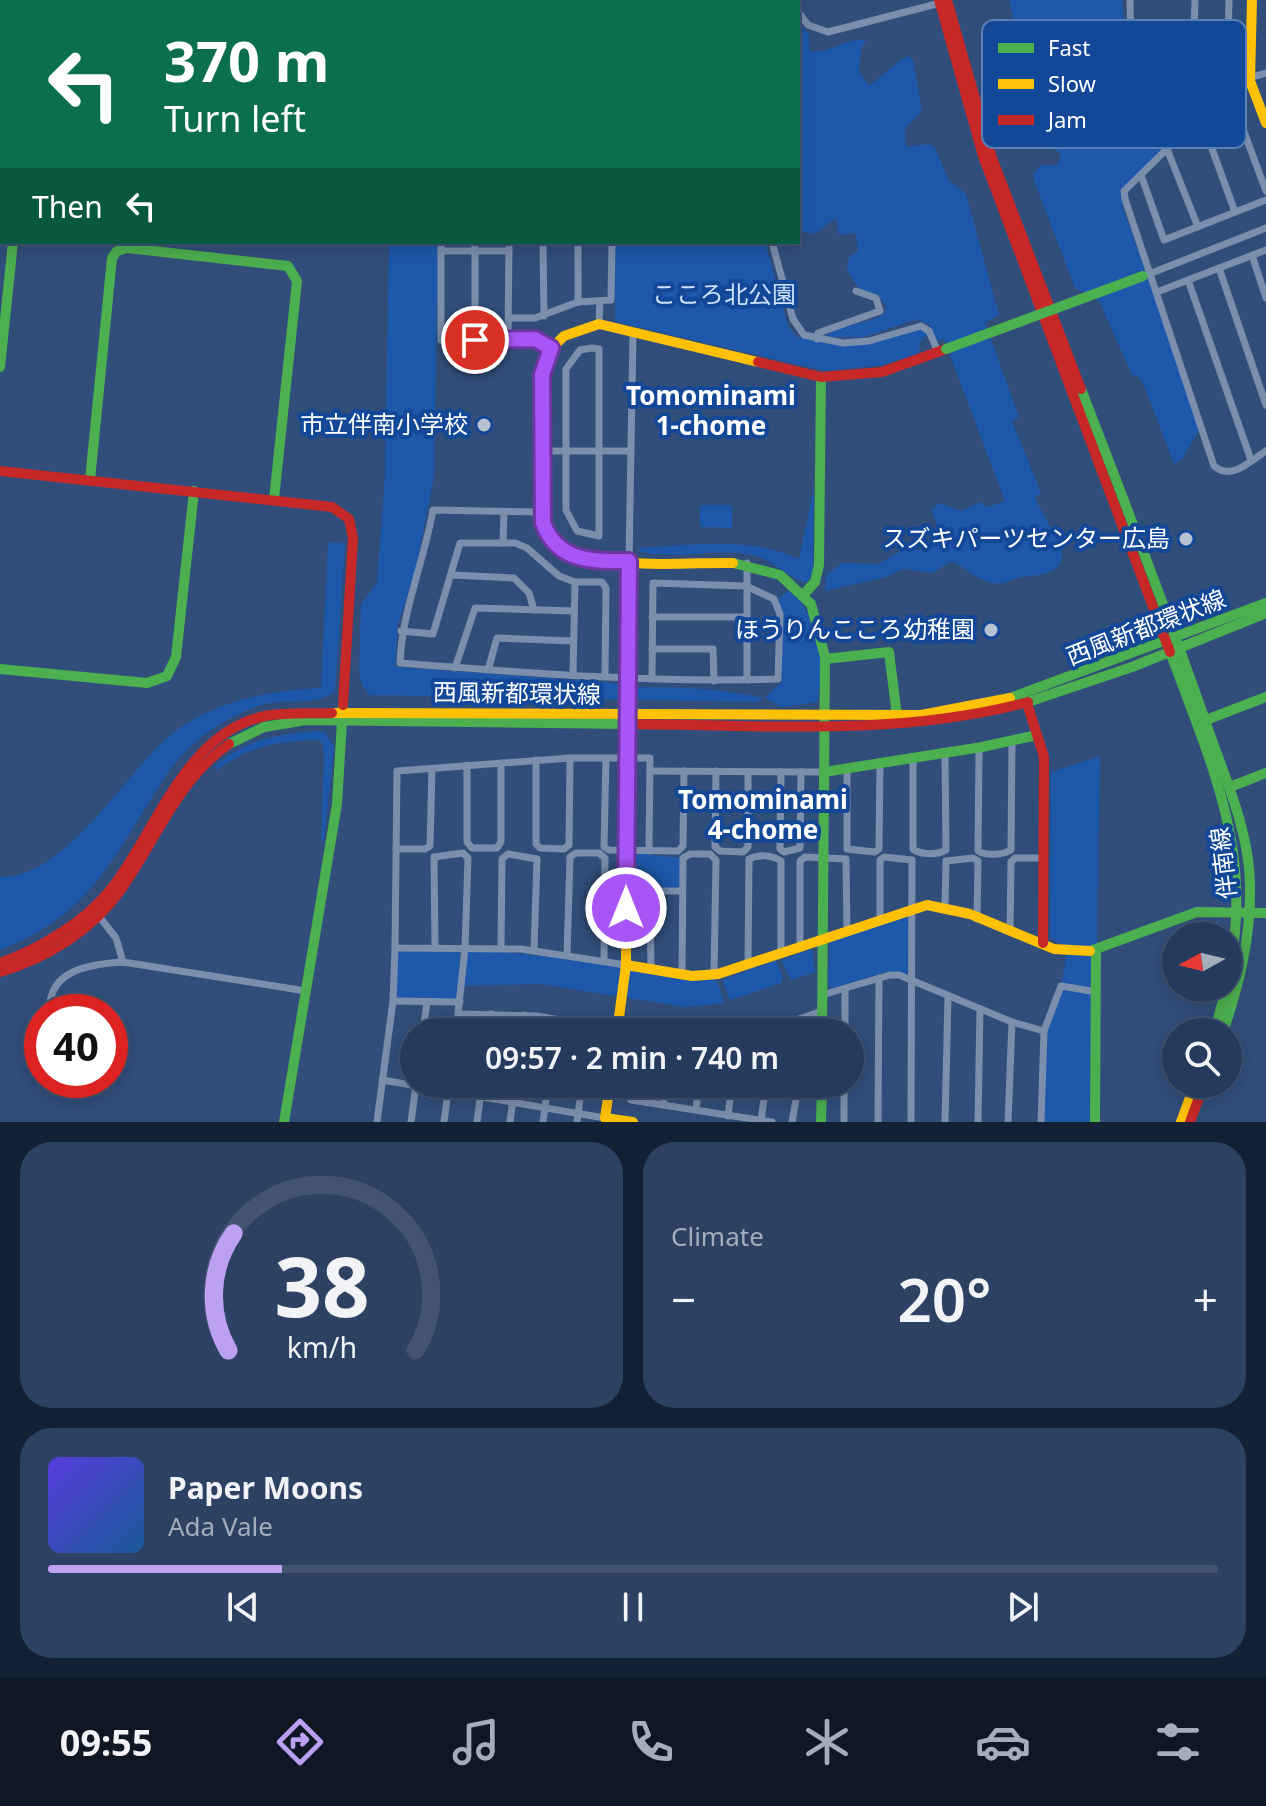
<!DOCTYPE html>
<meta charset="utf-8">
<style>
body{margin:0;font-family:"Noto Sans","Noto Sans JP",sans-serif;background:#2d4162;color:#f1f3f6;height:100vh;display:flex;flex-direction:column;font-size:30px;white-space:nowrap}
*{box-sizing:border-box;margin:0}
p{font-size:26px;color:#a3adbb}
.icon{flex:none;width:44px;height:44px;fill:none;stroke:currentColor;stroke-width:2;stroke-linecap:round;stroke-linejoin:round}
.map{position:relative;height:1122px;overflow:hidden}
.panel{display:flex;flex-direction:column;gap:20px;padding:20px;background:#142033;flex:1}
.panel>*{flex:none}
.banner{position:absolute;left:0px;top:0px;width:800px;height:244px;box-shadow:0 4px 20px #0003,0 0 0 2px #425472;background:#0b6e4f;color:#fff;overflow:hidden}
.needle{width:52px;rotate:262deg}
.fabs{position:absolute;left:1162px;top:922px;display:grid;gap:16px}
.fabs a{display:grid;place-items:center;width:80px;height:80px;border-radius:50%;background:#253a5c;box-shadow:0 4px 20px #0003,0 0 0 2px #425472;font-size:40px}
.speed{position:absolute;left:24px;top:994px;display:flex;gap:16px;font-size:40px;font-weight:700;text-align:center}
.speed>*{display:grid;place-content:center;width:104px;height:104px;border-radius:50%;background:#253a5c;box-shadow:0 4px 20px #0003,0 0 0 2px #425472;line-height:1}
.speed .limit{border:12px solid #d22;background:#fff;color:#111}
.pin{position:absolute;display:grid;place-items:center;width:68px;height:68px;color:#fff;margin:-34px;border:4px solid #fff;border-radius:50%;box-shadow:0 2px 8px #0007}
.me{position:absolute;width:88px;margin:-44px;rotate:0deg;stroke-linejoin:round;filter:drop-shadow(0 0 6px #0008)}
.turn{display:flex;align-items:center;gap:28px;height:168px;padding:0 32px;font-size:36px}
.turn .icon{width:104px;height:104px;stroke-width:2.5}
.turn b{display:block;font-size:56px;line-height:68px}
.then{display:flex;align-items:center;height:76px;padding:0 32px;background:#0003;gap:16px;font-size:30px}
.big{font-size:60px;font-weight:600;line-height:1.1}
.panel .card{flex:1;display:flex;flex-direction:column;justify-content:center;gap:12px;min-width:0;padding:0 28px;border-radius:32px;background:#2d4162}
.panel .dial{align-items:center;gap:0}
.dial svg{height:208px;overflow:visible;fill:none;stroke:#425472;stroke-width:7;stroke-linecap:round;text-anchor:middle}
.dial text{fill:#f1f3f6;stroke:none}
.song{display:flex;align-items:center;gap:24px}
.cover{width:96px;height:96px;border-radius:12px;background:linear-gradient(135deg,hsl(250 70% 55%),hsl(210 70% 35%))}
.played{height:8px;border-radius:4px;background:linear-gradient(90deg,#bca0f2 20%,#425472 20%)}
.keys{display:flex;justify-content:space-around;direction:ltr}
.heat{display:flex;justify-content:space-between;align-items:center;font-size:44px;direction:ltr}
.panel .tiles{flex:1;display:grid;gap:20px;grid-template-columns:1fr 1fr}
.card:last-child{grid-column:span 2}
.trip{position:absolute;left:400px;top:1018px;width:464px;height:80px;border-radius:40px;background:#253a5c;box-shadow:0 4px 20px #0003,0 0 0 2px #425472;font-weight:600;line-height:80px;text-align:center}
.menu{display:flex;height:128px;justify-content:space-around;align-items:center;background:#0f1725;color:#a3adbb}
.menu .icon{width:56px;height:56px}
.menu .current{color:#bca0f2}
.menu b{font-size:36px;color:#f1f3f6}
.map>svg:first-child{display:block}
.green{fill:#1e58aa}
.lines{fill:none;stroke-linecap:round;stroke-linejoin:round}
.street{stroke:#7b8fad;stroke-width:7}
.fast{stroke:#4caf50;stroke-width:10}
.slow{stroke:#ffc107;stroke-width:10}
.jam{stroke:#c62828;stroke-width:10}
.fast-bridge{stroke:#4caf50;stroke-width:10}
.route-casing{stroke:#6d37a1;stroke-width:20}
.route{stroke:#a855f7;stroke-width:14}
.poi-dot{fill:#b7c1d0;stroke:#134898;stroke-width:3}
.labels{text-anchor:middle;stroke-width:8;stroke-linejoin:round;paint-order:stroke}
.park-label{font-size:24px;fill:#cde1fd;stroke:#134898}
.poi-label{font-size:24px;fill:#fff;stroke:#134898;text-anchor:end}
.street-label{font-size:24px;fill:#fff;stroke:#134898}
.neighbourhood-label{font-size:26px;font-weight:bold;fill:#fff;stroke:#134898}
.key{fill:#134898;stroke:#5a7fb7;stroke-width:2}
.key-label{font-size:22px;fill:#fff}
</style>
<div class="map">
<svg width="1266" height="1122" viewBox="0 0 1266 1122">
<rect width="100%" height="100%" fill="#314e7a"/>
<g class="green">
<polygon points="176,0 396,0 400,2 174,2"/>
<path d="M1009,0H1122L1125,53L1166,144C1161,152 1156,160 1150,167C1135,183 1121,182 1123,208L1201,427L1182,459L1174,464L1145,388L1139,377L1132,375L1099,301L1075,288L1035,183L1033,174L1041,165H1058L1061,153L1039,141L1032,128L1022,126L1017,115V91L1025,85L1009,28L1014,21Z"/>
<path d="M798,24L809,33L810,51C832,54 844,37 866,40L861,49L859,72L869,86L902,59L909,56L913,60L922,111L905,128L906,147L928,144L935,148L949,181L966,194L999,315L985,323L1019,417L1012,421L1041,493L1035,497C1040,512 1061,540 1062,553C1062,578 1034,574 1019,578C1008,581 1002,586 989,582C975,579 965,567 952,561L932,573L902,569L887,577L825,591L826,575L842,563L878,564L901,551L925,550L938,545L940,533L931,509L940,503L961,511L980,502L988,507L1005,501L944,339L937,341L930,325L917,319L864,337H826C835,324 868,325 884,314L886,306L878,294L861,292L847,270L849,257L858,251L856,233L839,235L836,218L814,234L798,231Z"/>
<path d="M389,242H438L434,477L416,569L398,624L395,667L617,683L623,687C676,687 710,687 764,698L782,682V612L777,601L788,590C819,611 827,668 817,702L782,707L765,698L755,702L369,695L362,684L359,672L361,604L377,583L385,475Z"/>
<polygon points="615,242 765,242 788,326 797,337 843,345 920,328 928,334 920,342 919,353 882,365 826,371 615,322"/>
<path d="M814,487L813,571L807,582C794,582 770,558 752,555C715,547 674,561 639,551V548C695,545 748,536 799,559Z"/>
<polygon points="700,505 732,505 732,528 700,527"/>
<path d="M328,542L345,543L335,691C318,706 287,699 265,704C237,712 212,727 191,746C172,763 158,788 144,810C104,876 76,921 0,950V877C64,879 123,777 166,739C209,701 268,691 321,688Z"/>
<path d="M314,731L325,732L334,747L324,841L321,840L324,758L323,744L318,740C278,741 249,746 217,770L214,767C244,741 276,734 314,731Z"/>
<path d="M1100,756L1097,944C1081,951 1063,948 1050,937L1051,772Z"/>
<polygon points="635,853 680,858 680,885 677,888 634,887"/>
<polygon points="904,916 909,919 909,971 905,974 885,972 832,989 828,986 830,942"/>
<polygon points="465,948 714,974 725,1003 685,1007 540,984 461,986"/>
<polygon points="812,949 815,972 791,980 781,960"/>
<polygon points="401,950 457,950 460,954 458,996 455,1000 401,1000 397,996 397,953"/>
<polygon points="1096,950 1095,1122 1042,1122 1044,1031 1061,986 1067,952"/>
<polygon points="776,960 783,978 781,983 730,1000 722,980"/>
</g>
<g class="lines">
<g class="street">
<polyline points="497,0 500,2"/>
<polyline points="522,0 522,2"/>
<polyline points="638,0 638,2"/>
<polyline points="789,0 791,2"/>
<polyline points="1130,0 1131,50 1140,81 1198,227"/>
<polyline points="1195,0 1192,94 1235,212"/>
<polyline points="1229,0 1227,86 1266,191"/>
<polyline points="118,2 120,0"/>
<polyline points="798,12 808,25 828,32 940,3"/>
<polyline points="1140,81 1190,74"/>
<polyline points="1192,94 1266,73"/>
<path d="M1168,148L1124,191L1125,199L1214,466C1232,481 1250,461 1266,451"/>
<polyline points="1141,175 1164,240 1266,200"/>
<polyline points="441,242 441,340 535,339 551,348"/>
<polyline points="543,242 544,316"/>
<polyline points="578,242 578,302"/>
<polyline points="772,242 793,319 804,335 843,343 869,341 921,326 929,331 938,352"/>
<polyline points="441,251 509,251"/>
<polyline points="1252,255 1266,298"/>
<polyline points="1219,268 1266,405"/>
<polyline points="1149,274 1266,228"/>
<polyline points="1188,280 1251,460"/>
<polyline points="1157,292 1266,250"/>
<polyline points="509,318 535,318 578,302 611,300 612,242"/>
<polyline points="599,324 600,301"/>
<polyline points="508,339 509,242"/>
<polyline points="817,339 818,333 880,311 876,298 856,291"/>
<polyline points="475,340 475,242"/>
<polygon points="592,348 599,349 599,536 577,531 566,510 566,369 580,350"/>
<polyline points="542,451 630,451"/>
<path d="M541,512L433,510C424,562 402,610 400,663C526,673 652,683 778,679L780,614L774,599L746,586L653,583L652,679"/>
<polyline points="503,543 504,512"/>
<polyline points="629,561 633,333"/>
<polyline points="452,575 514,578 529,593 534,610"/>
<polyline points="652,617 746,617"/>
<polyline points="401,631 433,634 460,543 515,543 527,548 559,576 575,582 602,582 606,588 605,676"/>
<polyline points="652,649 713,649 714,681"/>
<polyline points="455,668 475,608 574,611"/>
<polyline points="488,670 497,638 573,641"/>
<polyline points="573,675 575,582"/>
<polyline points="747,680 747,563"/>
<path d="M979,751L978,851C987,856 1002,855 1011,850L1012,743"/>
<polyline points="606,758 604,847 609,850 678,851 683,846 684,771"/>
<path d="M913,758V849C920,855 938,855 946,850L945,755"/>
<polyline points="536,760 536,844 540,848 564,849 569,845 570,758"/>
<polyline points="467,765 467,842 472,848 497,848 501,842 501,763"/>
<polyline points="650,771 824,772"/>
<polyline points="716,771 715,847 720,851 743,852 748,847 748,772"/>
<polyline points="781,772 780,849 784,852 800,848 801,772"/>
<polyline points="847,773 847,849 875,852 879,849 880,763"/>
<polyline points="396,849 425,849 430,846 432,769"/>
<polyline points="945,907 946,861 973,858 978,861 977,919"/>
<polyline points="98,915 116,938 123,962"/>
<polyline points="880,919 880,860 884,857 912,860 911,1122"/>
<polyline points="1010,931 1011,862 1015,858 1043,858"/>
<polyline points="800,946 800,861 805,857 846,859 847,930"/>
<polyline points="435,948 434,857 463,853 468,858 465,948 456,1032"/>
<polyline points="501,948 502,859 508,854 537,859 534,950"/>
<polyline points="567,955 570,857 576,853 599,853 605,858 604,961"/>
<path d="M748,964L749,859C759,854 772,855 781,861V953"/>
<polyline points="626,965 521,949 395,948 397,771 570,758 650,758 649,851"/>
<polyline points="651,969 650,891 682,891"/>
<polyline points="682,975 683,858 690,854 710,854 716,860 714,974"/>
<polyline points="822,995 890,975 899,975 1012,1022 1044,1031"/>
<polyline points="393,1001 460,1002"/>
<path d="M50,1012C47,970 90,964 123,962L306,991"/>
<polyline points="459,1014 537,1016 630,1032"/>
<polyline points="423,1032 427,1002"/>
<polyline points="489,1032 491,1014"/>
<polyline points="522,1032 524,1015"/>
<polyline points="762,1032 822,1011"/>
<polyline points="845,1032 845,989"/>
<polyline points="382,1080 605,1118"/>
<polyline points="634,1084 631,1100 772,1122"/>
<polyline points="663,1105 666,1084"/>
<polyline points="696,1110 699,1084"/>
<polyline points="728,1116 732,1084"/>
<polyline points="761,1121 766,1084"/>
<polyline points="377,1122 393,1001 395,948"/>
<polyline points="411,1122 416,1085"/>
<polyline points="444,1122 449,1084"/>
<polyline points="477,1122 482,1084"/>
<polyline points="510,1122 515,1084"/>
<polyline points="543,1122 548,1084"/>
<polyline points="577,1122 582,1084"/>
<polyline points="792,1122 799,1084"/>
<polyline points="844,1122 844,1084"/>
<polyline points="878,1122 879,978"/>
<polyline points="945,1122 948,997"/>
<polyline points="978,1122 980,1009"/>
<polyline points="1008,1122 1012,1022"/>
<polyline points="1041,1122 1044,1031 1061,986 1097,992"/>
</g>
<g class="fast">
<polyline points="39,0 41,2"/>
<polyline points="0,184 2,186"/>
<polyline points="0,367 13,242"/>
<path d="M1081,389C1124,501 1168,613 1207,726C1224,776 1249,829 1250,884C1251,937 1240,982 1223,1032"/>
<polyline points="90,480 112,258 117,251 127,248 288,266 297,281 274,499"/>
<polyline points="733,563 780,575 811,604 825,657 822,1032"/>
<polyline points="803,595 815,582 819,565 821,377"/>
<path d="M1170,652C1224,796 1263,876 1214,1032"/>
<polyline points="825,659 889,652 897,716"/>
<polyline points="0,669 147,683 167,676 176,657 194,491"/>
<polyline points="1010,698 1266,603"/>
<polyline points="1028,702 1132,667 1266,613"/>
<polyline points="1206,720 1266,697"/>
<polyline points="229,744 264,727 306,720 626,724"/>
<polyline points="824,772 982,747 1037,735"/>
<polyline points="1230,787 1266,773"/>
<polyline points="1090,951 1197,912 1266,913"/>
<polyline points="284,1122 337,804 343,705"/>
<polyline points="821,1122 822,1084"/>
<polyline points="1095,1122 1096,950"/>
</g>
<g class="slow">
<polyline points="1252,0 1250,81 1266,123"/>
<polyline points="87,2 89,0"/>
<path d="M733,563C685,561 549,580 541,512C536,470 543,408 544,364L552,348L564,336L599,324L758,362"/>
<polyline points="332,713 921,715 1010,698"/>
<polyline points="626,965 692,976 718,974 927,905 970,914 1054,949 1090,951"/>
<polyline points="617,1032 626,965 627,750"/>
<polyline points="610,1084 605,1118 633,1122"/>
<polyline points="1181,1122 1195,1084"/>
</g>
<g class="jam">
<polyline points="939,0 983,156 1170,652"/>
<polyline points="947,0 992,158 1081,389"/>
<polyline points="758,362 821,377 882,372 946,349"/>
<polyline points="0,471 332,507 349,519 353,538 343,705"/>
<polyline points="629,561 629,685"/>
<polyline points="1027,703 1044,757 1043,943"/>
<path d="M626,724C761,725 897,737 1028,702"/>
<path d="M0,963C39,949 84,923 111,889C156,833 184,733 265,716C286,712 311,714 332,713"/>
<path d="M0,972C47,958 91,931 120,891C156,841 177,780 229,744"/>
<polyline points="1190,1122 1204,1084"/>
</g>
<g class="fast-bridge">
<polyline points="946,349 1143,276"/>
<polyline points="627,750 629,685"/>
</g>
</g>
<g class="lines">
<g class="route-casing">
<path id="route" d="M475,340L535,339L551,348L542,375L543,523C558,563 593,561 629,561L626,908"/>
</g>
<use href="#route" class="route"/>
</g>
<g class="poi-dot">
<circle cx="484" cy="425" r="8"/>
<circle cx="1186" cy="539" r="8"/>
<circle cx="991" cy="630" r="8"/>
</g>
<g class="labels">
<g class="park-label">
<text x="724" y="303">こころ北公園</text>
</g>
<g class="poi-label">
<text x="468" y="433">市立伴南小学校</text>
<text x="1170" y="547">スズキパーツセンター広島</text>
<text x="975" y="638">ほうりんこころ幼稚園</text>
</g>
<g class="street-label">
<text transform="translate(1146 628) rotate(-21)" y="8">西風新都環状線</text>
<text transform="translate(517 694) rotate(1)" y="8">西風新都環状線</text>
<text transform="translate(1224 863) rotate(-97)" y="8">伴南線</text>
</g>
<g class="neighbourhood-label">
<text x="711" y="405">Tomominami<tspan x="711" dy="30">1-chome</tspan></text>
<text x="763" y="809">Tomominami<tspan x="763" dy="30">4-chome</tspan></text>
</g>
</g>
<rect x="982" y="20" width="264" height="128" rx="12" class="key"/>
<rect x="998" y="43" width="36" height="10" fill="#4caf50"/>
<rect x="998" y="79" width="36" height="10" fill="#ffc107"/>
<rect x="998" y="115" width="36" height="10" fill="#c62828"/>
<g class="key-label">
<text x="1048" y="56">Fast</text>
<text x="1048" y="92">Slow</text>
<text x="1048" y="128">Jam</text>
</g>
</svg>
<div class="fabs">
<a><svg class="needle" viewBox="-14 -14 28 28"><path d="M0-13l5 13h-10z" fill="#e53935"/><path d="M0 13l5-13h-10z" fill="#a3adbb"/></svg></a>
<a><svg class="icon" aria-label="search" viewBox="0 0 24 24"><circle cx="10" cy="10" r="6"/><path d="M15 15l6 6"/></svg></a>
</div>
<div class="speed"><div class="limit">40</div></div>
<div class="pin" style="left:475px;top:340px;background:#d93025"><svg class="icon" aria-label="arrive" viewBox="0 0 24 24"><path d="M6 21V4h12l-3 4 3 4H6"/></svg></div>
<svg class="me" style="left:626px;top:908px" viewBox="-20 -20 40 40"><circle r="17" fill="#a855f7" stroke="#fff" stroke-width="3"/><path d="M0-11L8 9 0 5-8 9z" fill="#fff"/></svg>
<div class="trip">09:57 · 2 min · 740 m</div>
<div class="banner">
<div class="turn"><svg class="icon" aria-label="left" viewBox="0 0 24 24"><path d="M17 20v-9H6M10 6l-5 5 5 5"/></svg><div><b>370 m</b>Turn left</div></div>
<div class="then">Then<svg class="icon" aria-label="left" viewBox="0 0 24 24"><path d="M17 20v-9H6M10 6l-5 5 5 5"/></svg></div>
</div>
</div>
<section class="panel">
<div class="tiles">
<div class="card dial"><svg viewBox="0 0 100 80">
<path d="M14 69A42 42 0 1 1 86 69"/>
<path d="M14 69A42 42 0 0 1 16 24" stroke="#bca0f2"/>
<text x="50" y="56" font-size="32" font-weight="700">38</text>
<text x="50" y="72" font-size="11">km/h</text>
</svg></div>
<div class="card"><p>Climate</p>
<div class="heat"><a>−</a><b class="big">20°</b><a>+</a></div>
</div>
<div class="card">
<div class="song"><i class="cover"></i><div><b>Paper Moons</b><p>Ada Vale</p></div></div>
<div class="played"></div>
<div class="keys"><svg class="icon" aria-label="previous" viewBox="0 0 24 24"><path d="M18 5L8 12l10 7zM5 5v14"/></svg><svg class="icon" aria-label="pause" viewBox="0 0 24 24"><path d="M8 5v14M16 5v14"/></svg><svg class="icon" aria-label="next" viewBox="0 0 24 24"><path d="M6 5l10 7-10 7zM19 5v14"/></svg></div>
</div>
</div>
</section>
<nav class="menu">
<b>09:55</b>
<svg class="icon current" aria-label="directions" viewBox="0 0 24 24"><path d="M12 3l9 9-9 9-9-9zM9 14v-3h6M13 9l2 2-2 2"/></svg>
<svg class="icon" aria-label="music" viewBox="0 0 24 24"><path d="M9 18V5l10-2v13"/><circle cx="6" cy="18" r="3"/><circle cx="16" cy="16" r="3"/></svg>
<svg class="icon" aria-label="phone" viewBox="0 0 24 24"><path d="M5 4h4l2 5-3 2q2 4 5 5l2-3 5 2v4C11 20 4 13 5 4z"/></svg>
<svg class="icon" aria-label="climate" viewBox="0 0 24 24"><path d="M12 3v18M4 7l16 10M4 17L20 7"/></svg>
<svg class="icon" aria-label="car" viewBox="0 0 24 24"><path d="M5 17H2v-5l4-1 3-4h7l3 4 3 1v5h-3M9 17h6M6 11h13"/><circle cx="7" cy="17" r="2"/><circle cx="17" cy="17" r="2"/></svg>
<svg class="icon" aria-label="filters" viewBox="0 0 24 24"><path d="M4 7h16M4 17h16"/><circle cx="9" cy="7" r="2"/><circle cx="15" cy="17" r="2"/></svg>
</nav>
